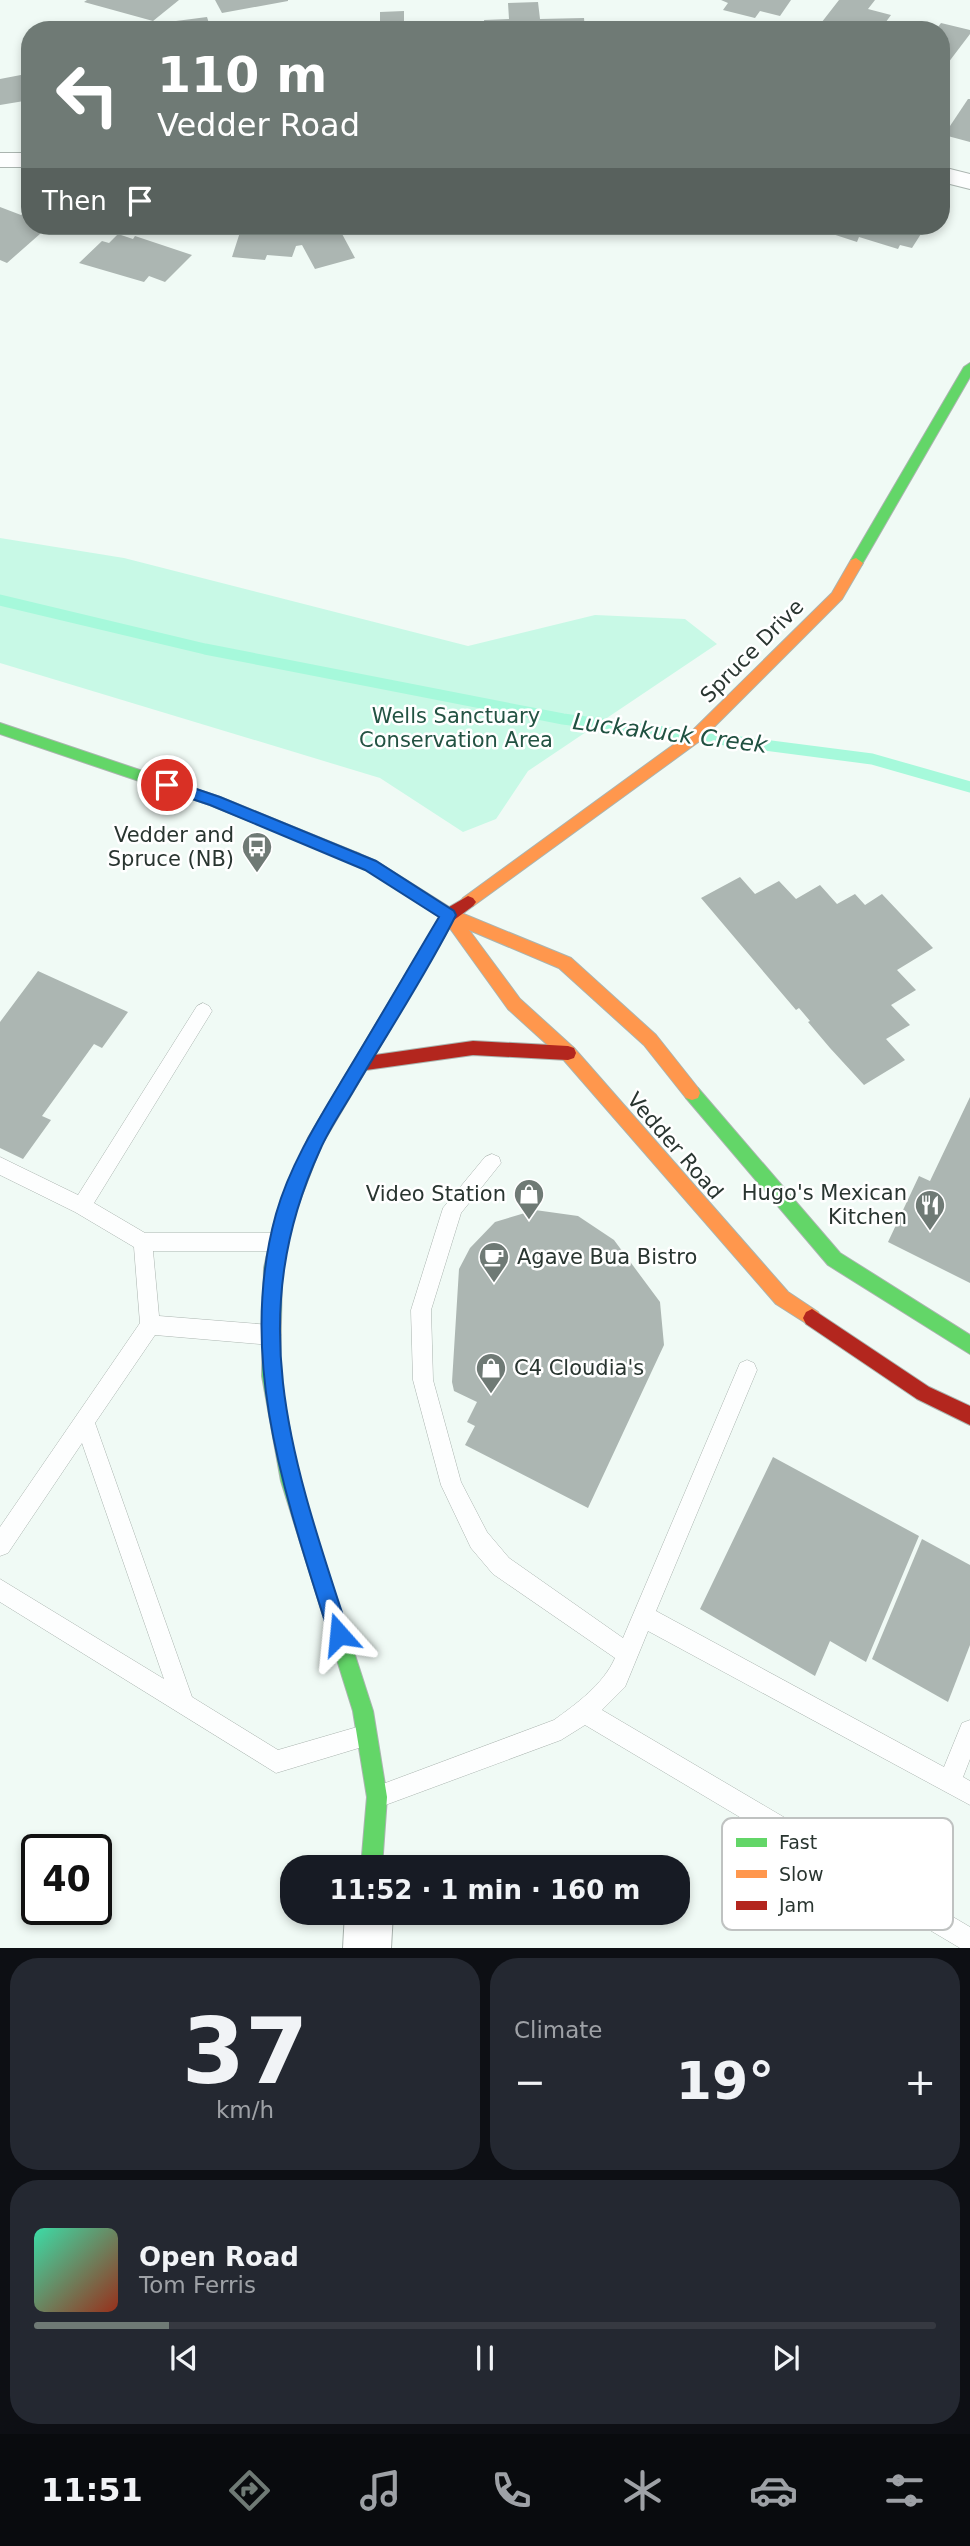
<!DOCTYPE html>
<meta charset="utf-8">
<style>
body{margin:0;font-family:"DejaVu Sans",sans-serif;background:#242831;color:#f1f3f6;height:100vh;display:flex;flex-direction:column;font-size:26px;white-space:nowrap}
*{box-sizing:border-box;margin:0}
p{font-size:23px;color:#9ea1a6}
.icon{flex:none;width:38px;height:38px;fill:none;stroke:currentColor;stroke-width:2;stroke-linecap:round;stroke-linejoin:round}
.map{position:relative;height:1948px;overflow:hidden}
.sheet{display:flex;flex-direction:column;gap:10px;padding:10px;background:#0d0f14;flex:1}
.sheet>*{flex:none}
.banner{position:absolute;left:21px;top:21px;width:929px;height:214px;border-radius:28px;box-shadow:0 4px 10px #0003;background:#6f7a75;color:#fff;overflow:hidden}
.speed{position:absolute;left:21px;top:1834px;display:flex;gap:14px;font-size:35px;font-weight:700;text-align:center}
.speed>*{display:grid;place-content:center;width:91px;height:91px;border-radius:50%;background:#171b24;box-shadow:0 4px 10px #0003;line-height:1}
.speed .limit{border:4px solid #111;border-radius:10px;background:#fff;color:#111}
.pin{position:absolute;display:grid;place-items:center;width:60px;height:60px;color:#fff;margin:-30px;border:4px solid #fff;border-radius:50%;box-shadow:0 2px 7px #0007}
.me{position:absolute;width:77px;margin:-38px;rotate:342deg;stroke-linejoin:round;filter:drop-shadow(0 0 5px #0008)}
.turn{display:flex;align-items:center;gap:24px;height:147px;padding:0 21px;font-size:32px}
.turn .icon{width:91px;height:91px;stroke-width:2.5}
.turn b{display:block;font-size:49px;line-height:60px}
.then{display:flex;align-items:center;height:66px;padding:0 21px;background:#0003;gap:14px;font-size:26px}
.big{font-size:52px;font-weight:800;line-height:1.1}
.sheet .card{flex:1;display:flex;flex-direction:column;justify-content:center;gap:10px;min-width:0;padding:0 24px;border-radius:28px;background:#242831}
.sheet .dial{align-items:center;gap:0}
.dial b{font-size:91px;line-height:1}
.song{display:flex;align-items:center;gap:21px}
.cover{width:84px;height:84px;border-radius:10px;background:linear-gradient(135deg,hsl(160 70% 55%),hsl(10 70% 35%))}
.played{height:7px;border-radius:4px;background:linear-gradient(90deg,#6f7a75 15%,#363941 15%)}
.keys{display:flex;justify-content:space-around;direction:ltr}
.heat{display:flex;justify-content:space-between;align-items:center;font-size:38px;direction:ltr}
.sheet .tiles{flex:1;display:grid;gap:10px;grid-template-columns:1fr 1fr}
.card:last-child{grid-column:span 2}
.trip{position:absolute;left:280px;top:1855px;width:410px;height:70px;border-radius:28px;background:#171b24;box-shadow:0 4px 10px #0003;font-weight:800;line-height:70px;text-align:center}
.dock{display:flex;height:112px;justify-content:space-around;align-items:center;background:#090b0e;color:#9ea1a6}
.dock .icon{width:49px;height:49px}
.dock .on{color:#6f7a75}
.dock b{font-size:32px;color:#f1f3f6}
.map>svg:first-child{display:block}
.green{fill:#c8f9e6}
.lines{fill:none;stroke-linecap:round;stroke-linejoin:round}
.stream{stroke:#a6f9db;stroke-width:11}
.building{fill:#acb6b2}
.lane-casing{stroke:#aab4af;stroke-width:1}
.street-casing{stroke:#aab4af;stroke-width:2}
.fast-casing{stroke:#aab4af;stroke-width:2}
.slow-casing{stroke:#aab4af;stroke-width:2}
.jam-casing{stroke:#aab4af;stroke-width:2}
.lane{fill:#fdfefe;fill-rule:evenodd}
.street{fill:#fdfefe;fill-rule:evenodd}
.fast{fill:#63d668;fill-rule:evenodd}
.slow{fill:#ff974d;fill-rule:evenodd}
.jam{fill:#b3261e;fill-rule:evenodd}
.route{fill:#1a73e8;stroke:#114b97;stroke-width:2}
.labels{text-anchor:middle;stroke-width:5;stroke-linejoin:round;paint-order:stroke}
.street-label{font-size:21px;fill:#293530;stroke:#fff}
.park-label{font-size:21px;fill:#235343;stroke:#fff}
.poi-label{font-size:21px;fill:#293530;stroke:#fff;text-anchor:end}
.water-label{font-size:23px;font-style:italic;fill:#205141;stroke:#fff}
.key{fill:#fff;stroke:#bfc2c1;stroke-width:2}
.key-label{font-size:19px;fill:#293530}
</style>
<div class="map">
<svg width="970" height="1948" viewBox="0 0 970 1948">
<rect width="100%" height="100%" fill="#f0faf5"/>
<polygon class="green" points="0,538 124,558 468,646 595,615 685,619 717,644 528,771 496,819 463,832 380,778 0,663"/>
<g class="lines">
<polyline class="stream" points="0,600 205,649 563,719 872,759 970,787"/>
</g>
<g class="building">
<polygon points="87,0 179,0 153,21 84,2"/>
<polygon points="215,0 288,0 288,1 222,13"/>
<polygon points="721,0 791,0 780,16 760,11 755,18 723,10 728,3"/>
<polygon points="839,0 875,0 868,9 891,15 880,30 818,27"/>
<polygon points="538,2 540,19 584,18 585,30 485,30 484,20 509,19 508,3"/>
<polygon points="404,11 404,27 380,28 380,12"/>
<polygon points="207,17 211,30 178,30 176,21"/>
<polygon points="925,23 938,27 941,23 970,30 970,34 948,63 942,61 942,30 908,30 912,24 923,27"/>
<polygon points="26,74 30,100 0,105 0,79"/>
<polygon points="968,99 970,99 970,142 944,135"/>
<polygon points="0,207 21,215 26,211 30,213 30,226 49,226 7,263 0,260"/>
<polygon points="242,226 359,226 341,232 355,258 315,269 302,245 296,246 292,257 267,255 265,260 232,257"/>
<polygon points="808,226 926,226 912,248 900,245 898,249 859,237 857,242"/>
<polygon points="118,234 133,239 135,236 192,255 165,282 149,276 144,282 79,263 102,241 109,243"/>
<polygon points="740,877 755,894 779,881 796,899 820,885 837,904 855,894 865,905 882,894 933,948 897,970 916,990 891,1005 910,1025 886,1039 905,1060 864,1085 830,1048 808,1022 810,1021 799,1008 796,1010 701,898"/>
<polygon points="38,971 128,1012 102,1048 94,1044 42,1116 51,1120 23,1159 0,1148 0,1022"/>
<polygon points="970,1097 970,1283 888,1242 919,1176 930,1181"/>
<polygon points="535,1210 578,1216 614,1240 660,1302 664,1345 588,1508 465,1445 475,1426 467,1422 477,1402 454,1391 452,1382 459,1269 470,1248 495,1222"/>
<polygon points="773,1457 919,1536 866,1662 830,1641 815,1676 700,1609"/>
<polygon points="922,1539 970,1565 970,1645 948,1702 872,1659"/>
</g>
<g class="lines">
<g class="lane-casing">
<g id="lane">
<polygon points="203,1003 209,1006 212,1011 209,1016 94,1203 145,1233 279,1233 286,1236 289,1242 286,1248 279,1251 153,1251 159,1316 271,1325 278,1328 281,1335 278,1342 271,1345 155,1335 95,1423 192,1697 278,1750 364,1725 372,1728 375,1736 372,1744 276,1773 0,1602 0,1579 164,1679 82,1443 8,1553 0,1556 0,1527 140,1323 134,1247 75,1212 0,1175 0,1157 78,1195 197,1006"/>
<path d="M492,1154L499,1157L501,1163L461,1213L431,1310L433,1380L461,1482L487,1532L509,1558L623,1638L740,1363L747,1360L754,1363L757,1370L656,1611L944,1767L962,1723L970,1720V1759L963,1777L970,1781V1805L648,1631L625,1687L602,1710L970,1927V1948H960L585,1725L561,1740L380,1807L372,1804L369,1796L372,1788L554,1720C576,1704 603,1685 615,1658L493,1574L471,1548L441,1485L413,1380L411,1310L443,1208L485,1157Z"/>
</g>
</g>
<g class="street-casing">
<g id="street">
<rect x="0" y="153" width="30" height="14"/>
<polygon points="942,167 970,174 970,189 942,182"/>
<polygon points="345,1913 393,1913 391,1948 343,1948"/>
</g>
</g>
<g class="fast-casing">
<g id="fast">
<polygon points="970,363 970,377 861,566 851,566 851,560 964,367"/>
<polygon points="0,723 220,797 360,854 363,858 355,864 350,862 210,805 0,734"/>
<polygon points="692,1086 698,1088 840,1253 970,1335 970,1354 828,1265 686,1098 684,1093 686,1088"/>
<polygon points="283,1215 289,1217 292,1223 282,1268 280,1376 299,1481 373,1711 387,1797 382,1867 361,1867 367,1797 353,1711 281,1481 262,1376 264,1268 274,1223 277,1217"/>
</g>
</g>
<g class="slow-casing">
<g id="slow">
<polygon points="856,558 863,563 842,599 701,740 473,906 463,906 460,902 463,898 691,732 832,593 851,560"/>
<polygon points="355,852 376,861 454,910 571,958 656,1035 698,1088 700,1093 698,1098 692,1100 686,1098 644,1045 559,968 469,930 520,999 574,1048 788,1292 818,1312 821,1318 818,1324 812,1327 776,1304 562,1058 508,1009 444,920 366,869 350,862 347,858 350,854"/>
</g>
</g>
<g class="jam-casing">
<g id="jam">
<polygon points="468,896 473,898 476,902 473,906 454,920 375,1055 473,1041 568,1046 574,1048 576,1053 574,1058 568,1060 473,1055 366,1070 321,1146 289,1229 283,1231 277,1229 274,1223 308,1138 444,910"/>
<polygon points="812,1309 929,1387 970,1406 970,1425 917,1399 806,1324 803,1318 806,1312"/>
</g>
</g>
<use href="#lane" class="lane"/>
<use href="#street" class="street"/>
<use href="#fast" class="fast"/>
<use href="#slow" class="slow"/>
<use href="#jam" class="jam"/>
</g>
<path class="route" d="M167,779L220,797L376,861L454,911L456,915C426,975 388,1032 354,1090C343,1109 329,1129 320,1150C241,1322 294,1465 349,1634L346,1641L339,1644L332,1641L329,1634C286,1498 236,1358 276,1214C290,1164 320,1117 347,1072C378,1021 408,969 439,917L365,870L210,805L162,789V781Z"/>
<defs>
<g id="bus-pin" transform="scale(1.575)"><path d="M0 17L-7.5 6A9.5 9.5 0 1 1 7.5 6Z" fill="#6f7a75" stroke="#fff"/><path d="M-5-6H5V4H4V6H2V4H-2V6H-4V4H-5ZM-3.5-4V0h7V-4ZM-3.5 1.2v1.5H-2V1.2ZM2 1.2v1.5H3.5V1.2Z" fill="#fff"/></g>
<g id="shop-pin" transform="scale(1.575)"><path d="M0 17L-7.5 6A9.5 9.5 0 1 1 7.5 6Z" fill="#6f7a75" stroke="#fff"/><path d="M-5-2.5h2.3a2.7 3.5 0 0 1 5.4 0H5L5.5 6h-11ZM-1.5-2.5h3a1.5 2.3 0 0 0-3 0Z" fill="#fff"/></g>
<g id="restaurant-pin" transform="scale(1.575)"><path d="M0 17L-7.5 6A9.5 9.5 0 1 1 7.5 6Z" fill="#6f7a75" stroke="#fff"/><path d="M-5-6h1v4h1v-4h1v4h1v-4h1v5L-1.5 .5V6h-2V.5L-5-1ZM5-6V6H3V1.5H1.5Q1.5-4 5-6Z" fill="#fff"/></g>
<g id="cafe-pin" transform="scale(1.575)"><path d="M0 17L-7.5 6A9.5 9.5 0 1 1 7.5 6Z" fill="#6f7a75" stroke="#fff"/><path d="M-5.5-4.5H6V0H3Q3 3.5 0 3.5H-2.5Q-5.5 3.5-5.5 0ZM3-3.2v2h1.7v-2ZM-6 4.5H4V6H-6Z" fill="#fff"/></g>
</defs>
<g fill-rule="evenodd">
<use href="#bus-pin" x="257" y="847"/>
<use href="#shop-pin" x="529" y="1194"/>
<use href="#restaurant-pin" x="930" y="1205"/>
<use href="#cafe-pin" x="494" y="1257"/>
<use href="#shop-pin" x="491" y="1368"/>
</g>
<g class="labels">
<g class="street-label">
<text transform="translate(752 651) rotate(-45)" y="7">Spruce Drive</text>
<text transform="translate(675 1146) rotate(49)" y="7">Vedder Road</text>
</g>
<g class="park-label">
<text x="456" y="723">Wells Sanctuary<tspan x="456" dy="24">Conservation Area</tspan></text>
</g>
<g class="poi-label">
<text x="234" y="842">Vedder and<tspan x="234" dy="24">Spruce (NB)</tspan></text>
<text x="907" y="1200">Hugo's Mexican<tspan x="907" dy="24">Kitchen</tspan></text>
<text x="506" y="1201">Video Station</text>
<text x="517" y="1264" text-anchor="start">Agave Bua Bistro</text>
<text x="514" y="1375" text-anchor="start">C4 Cloudia's</text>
</g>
<g class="water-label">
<text transform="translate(670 733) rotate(7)" y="8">Luckakuck Creek</text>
</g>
</g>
<rect x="722" y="1818" width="231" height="112" rx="10" class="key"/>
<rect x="736" y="1838" width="31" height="9" fill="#63d668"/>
<rect x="736" y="1870" width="31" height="8" fill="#ff974d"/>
<rect x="736" y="1901" width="31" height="9" fill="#b3261e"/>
<g class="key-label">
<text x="779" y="1849">Fast</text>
<text x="779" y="1881">Slow</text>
<text x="779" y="1912">Jam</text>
</g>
</svg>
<div class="speed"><div class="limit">40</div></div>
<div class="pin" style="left:167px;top:785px;background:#d93025"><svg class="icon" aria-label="arrive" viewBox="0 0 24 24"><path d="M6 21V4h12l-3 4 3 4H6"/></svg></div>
<svg class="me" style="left:339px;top:1634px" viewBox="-20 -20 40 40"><path d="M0-17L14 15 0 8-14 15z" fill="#1a73e8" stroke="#fff" stroke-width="4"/></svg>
<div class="trip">11:52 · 1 min · 160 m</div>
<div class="banner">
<div class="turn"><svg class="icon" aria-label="left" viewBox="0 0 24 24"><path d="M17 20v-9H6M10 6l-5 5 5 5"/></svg><div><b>110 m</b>Vedder Road</div></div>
<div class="then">Then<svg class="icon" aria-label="arrive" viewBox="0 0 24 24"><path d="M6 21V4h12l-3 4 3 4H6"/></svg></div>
</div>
</div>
<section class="sheet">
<div class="tiles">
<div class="card dial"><b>37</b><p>km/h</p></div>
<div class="card"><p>Climate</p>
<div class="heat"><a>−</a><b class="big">19°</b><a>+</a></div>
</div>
<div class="card">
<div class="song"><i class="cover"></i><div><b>Open Road</b><p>Tom Ferris</p></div></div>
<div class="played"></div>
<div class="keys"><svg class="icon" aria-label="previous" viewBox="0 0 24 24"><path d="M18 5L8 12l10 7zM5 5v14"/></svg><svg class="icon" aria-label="pause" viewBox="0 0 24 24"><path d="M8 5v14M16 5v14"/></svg><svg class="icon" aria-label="next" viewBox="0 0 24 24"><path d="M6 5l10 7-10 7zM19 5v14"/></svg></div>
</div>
</div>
</section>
<nav class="dock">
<b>11:51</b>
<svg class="icon on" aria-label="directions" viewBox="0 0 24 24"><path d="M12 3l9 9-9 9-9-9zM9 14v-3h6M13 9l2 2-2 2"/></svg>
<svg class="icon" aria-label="music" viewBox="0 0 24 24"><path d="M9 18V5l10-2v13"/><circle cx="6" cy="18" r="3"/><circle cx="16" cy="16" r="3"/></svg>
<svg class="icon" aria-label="phone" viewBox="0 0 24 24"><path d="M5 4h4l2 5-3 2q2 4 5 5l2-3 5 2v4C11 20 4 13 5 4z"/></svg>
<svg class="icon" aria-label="climate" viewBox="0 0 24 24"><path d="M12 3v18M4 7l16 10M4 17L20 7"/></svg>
<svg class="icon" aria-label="car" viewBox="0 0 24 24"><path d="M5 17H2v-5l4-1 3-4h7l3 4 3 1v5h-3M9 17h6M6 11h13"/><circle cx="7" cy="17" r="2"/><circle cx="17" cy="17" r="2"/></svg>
<svg class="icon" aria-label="filters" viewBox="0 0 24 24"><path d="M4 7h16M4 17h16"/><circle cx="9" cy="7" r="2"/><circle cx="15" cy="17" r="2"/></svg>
</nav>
